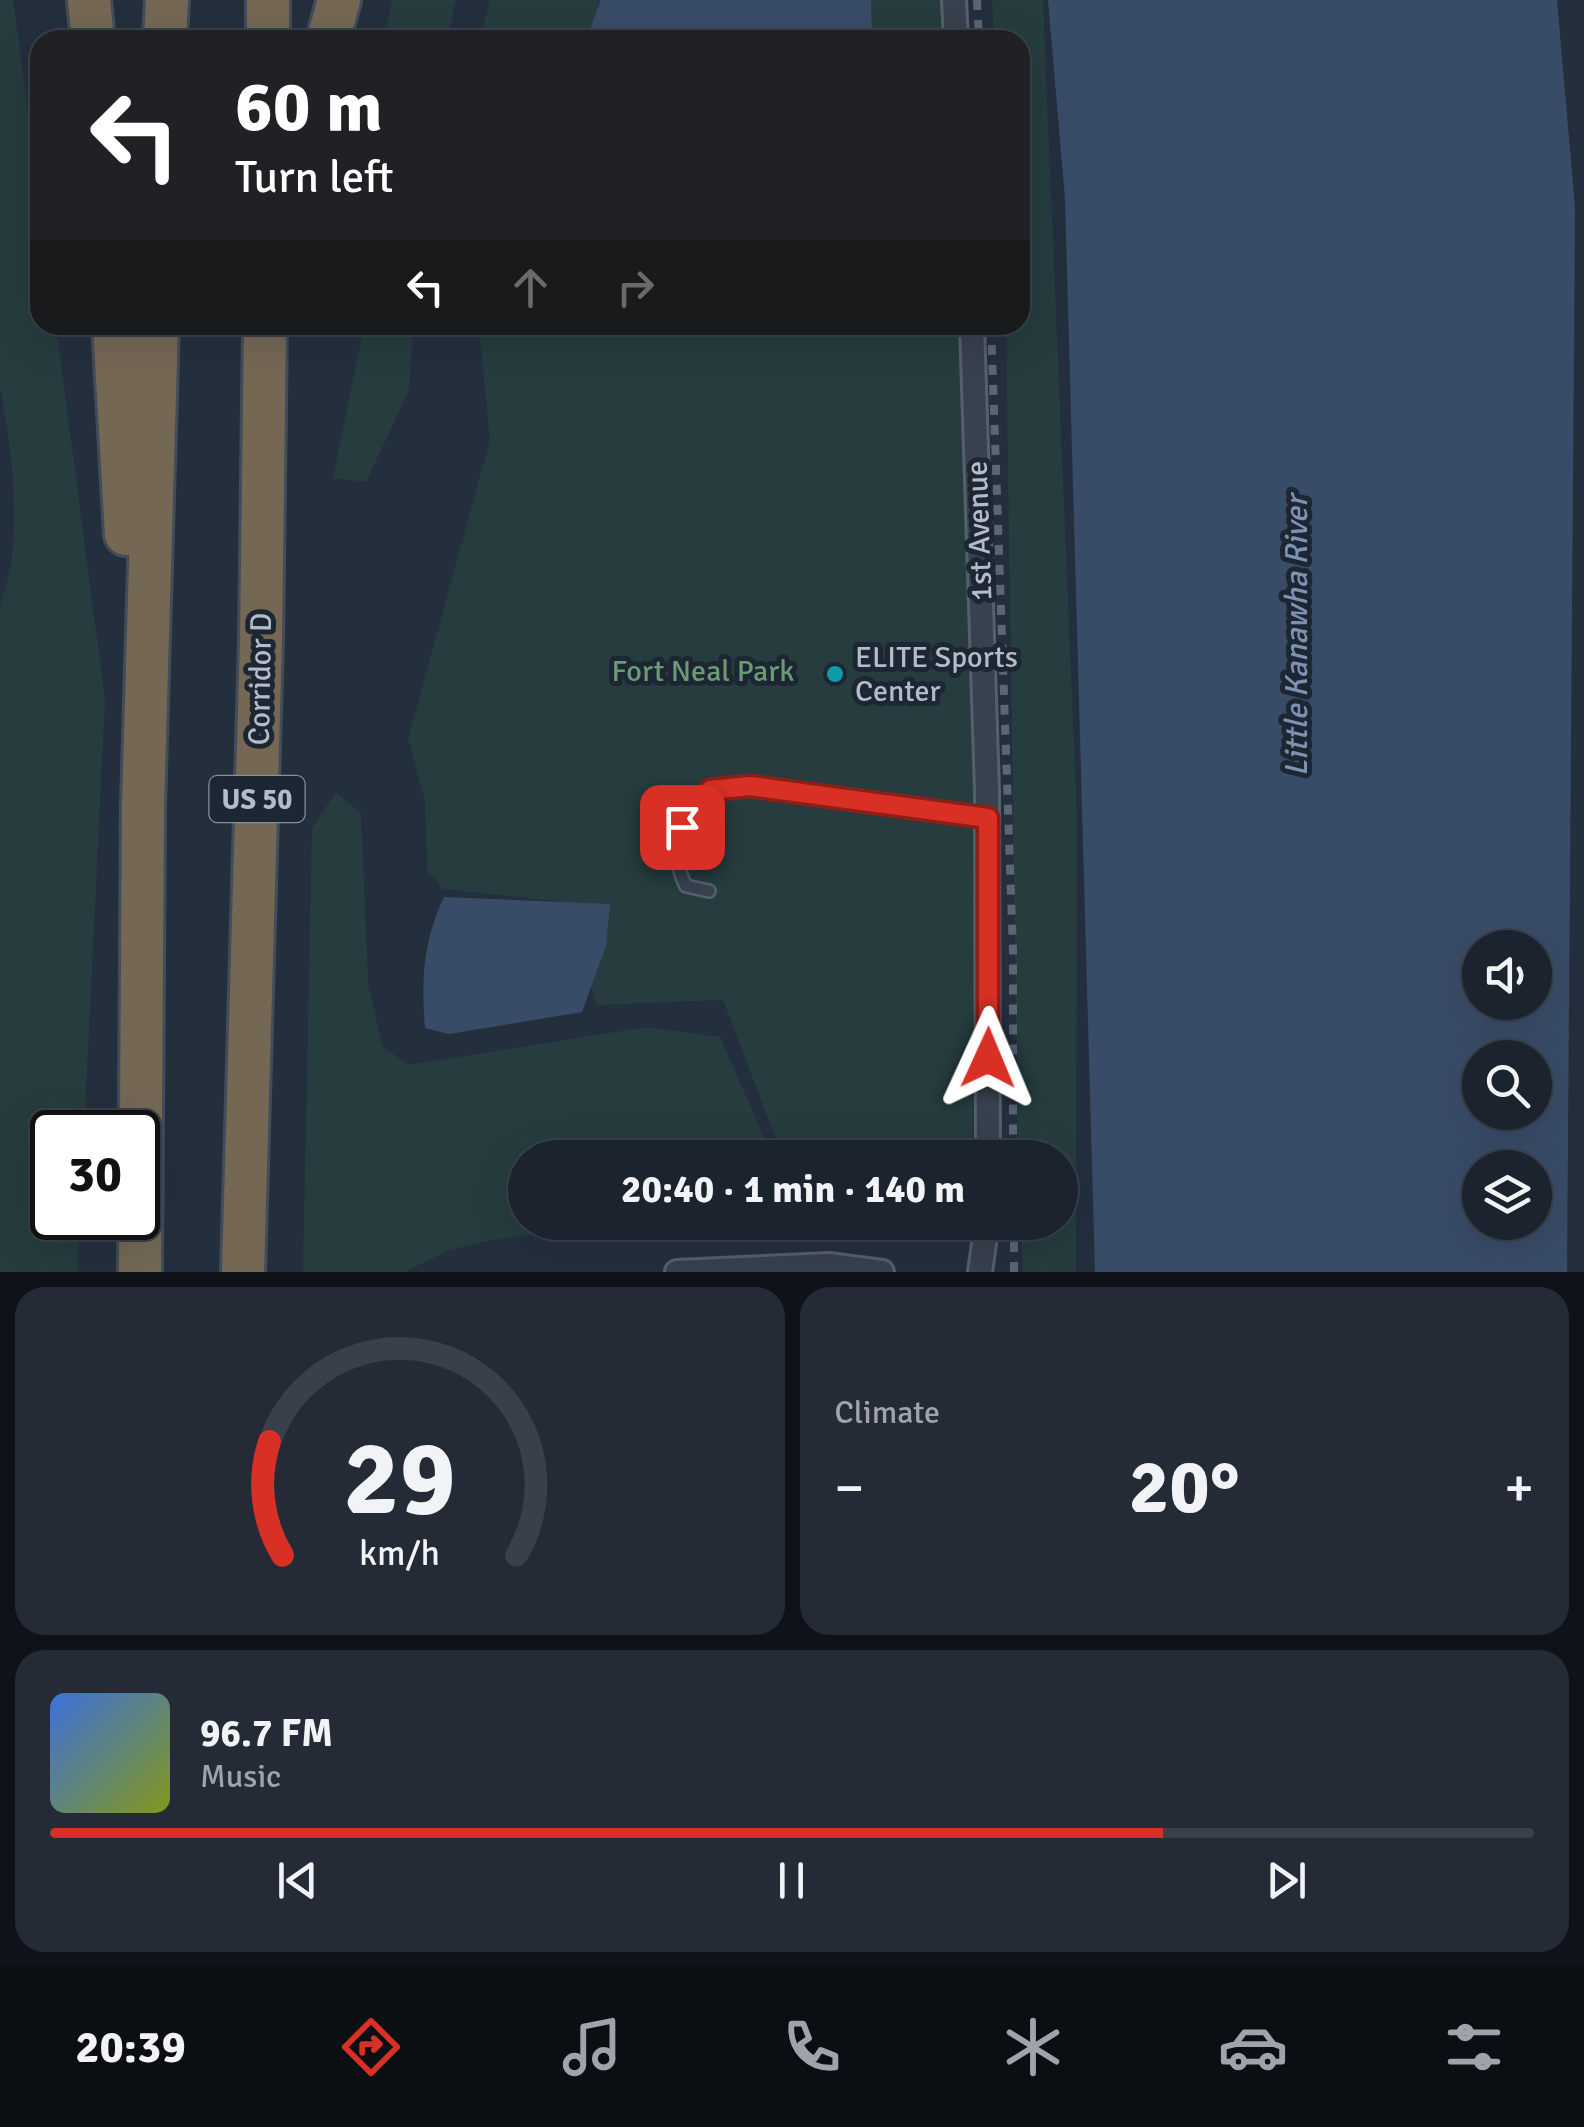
<!DOCTYPE html>
<meta charset="utf-8">
<style>
body{margin:0;font-family:Signika,sans-serif;background:#242b36;color:#f1f3f6;height:100vh;display:flex;flex-direction:column;font-size:38px;white-space:nowrap}
*{box-sizing:border-box;margin:0}
p{font-size:32px;color:#a0a4aa}
.icon{flex:none;width:55px;height:55px;fill:none;stroke:currentColor;stroke-width:2;stroke-linecap:round;stroke-linejoin:round}
.map{position:relative;height:1272px;overflow:hidden}
.details{display:flex;flex-direction:column;gap:15px;padding:15px;background:#0f1319;flex:1}
.details>*{flex:none}
.hud{position:absolute;left:30px;top:30px;width:1000px;height:305px;border-radius:30px;box-shadow:0 10px 40px #0002,0 0 0 2px #39404a;background:#202124;color:#fff;overflow:hidden}
.tools{position:absolute;left:1462px;top:930px;display:grid;gap:20px}
.tools a{display:grid;place-items:center;width:90px;height:90px;border-radius:50%;background:#1b232e;box-shadow:0 10px 40px #0002,0 0 0 2px #39404a;font-size:50px}
.speed{position:absolute;left:30px;top:1110px;display:flex;gap:20px;font-size:50px;font-weight:700;text-align:center}
.speed>*{display:grid;place-content:center;width:130px;height:130px;border-radius:50%;background:#1b232e;box-shadow:0 10px 40px #0002,0 0 0 2px #39404a;line-height:1}
.speed .limit{border:5px solid #111;border-radius:15px;background:#fff;color:#111}
.pin{position:absolute;display:grid;place-items:center;width:85px;height:85px;color:#fff;margin:-42px;border-radius:20px;box-shadow:0 5px 15px #0006}
.me{position:absolute;width:110px;margin:-55px;rotate:1deg;stroke-linejoin:round;filter:drop-shadow(0 0 8px #0008)}
.turn{display:flex;align-items:center;gap:35px;height:210px;padding:0 40px;font-size:45px}
.turn .icon{width:130px;height:130px;stroke-width:2.5}
.turn b{display:block;font-size:70px;line-height:85px}
.lanes{display:flex;align-items:center;height:95px;padding:0 40px;background:#0003;justify-content:center;gap:50px;direction:ltr}
.lanes .off{opacity:.35}
.big{font-size:75px;font-weight:700;line-height:1.1}
.details .tile{flex:1;display:flex;flex-direction:column;justify-content:center;gap:15px;min-width:0;padding:0 35px;border-radius:30px;background:#242b36}
.details .dial{align-items:center;gap:0}
.dial svg{height:260px;overflow:visible;fill:none;stroke:#39404a;stroke-width:7;stroke-linecap:round;text-anchor:middle}
.dial text{fill:#f1f3f6;stroke:none}
.song{display:flex;align-items:center;gap:30px}
.cover{width:120px;height:120px;border-radius:15px;background:linear-gradient(135deg,hsl(220 70% 55%),hsl(70 70% 35%))}
.played{height:10px;border-radius:5px;background:linear-gradient(90deg,#d93025 75%,#39404a 75%)}
.keys{display:flex;justify-content:space-around;direction:ltr}
.heat{display:flex;justify-content:space-between;align-items:center;font-size:55px;direction:ltr}
.details .tiles{flex:1;display:grid;gap:15px;grid-template-columns:1fr 1fr}
.tile:last-child{grid-column:span 2}
.trip{position:absolute;left:508px;top:1140px;width:570px;height:100px;border-radius:50px;background:#1b232e;box-shadow:0 10px 40px #0002,0 0 0 2px #39404a;font-weight:700;line-height:100px;text-align:center}
.dock{display:flex;height:160px;justify-content:space-around;align-items:center;background:#0b0e12;color:#a0a4aa}
.dock .icon{width:70px;height:70px}
.dock .current{color:#d93025}
.dock b{font-size:45px;color:#f1f3f6}
.map>svg:first-child{display:block}
.green{fill:#263c3f}
.water{fill:#394c67;fill-rule:evenodd}
.lines{fill:none;stroke-linecap:round;stroke-linejoin:round}
.service-casing{stroke:#565f6c;stroke-width:16}
.minor-casing{stroke:#565f6c;stroke-width:28}
.motorway-casing{stroke:#434c59;stroke-width:48}
.service{stroke:#38414e;stroke-width:11}
.minor{stroke:#38414e;stroke-width:22}
.motorway{stroke:#746855;stroke-width:42}
.rail{stroke:#5a6575;stroke-width:8;stroke-dasharray:10 10;stroke-linecap:butt}
.route-casing{stroke:#8d1f18;stroke-width:25}
.route{stroke:#d93025;stroke-width:18}
.culture-dot{fill:#0f9aa8;stroke:#1d2633;stroke-width:4}
.labels{text-anchor:middle;stroke-width:10;stroke-linejoin:round;paint-order:stroke}
.shield{fill:#1d2633;stroke:#878f9c;stroke-width:2.5}
.shield-label{font-size:28px;font-weight:bold;fill:#b4bcc9}
.street-label{font-size:30px;fill:#b4bcc9;stroke:#1d2633}
.poi-label{font-size:30px;fill:#b4bcc9;stroke:#1d2633;text-anchor:start}
.park-label{font-size:30px;fill:#6b9a76;stroke:#1d2633}
.water-label{font-size:32px;font-style:italic;fill:#7c92b1;stroke:#1d2633}
</style>
<div class="map">
<svg width="1584" height="1272" viewBox="0 0 1584 1272">
<rect width="100%" height="100%" fill="#242f3e"/>
<g class="green">
<path d="M0,0H13L40,203V325H56L105,700L84,1132H52V1218H80L77,1272H0V605C25,539 12,454 0,386Z"/>
<polygon points="392,0 456,0 447,40 384,40"/>
<polygon points="490,0 942,0 945,40 480,40"/>
<polygon points="992,0 1043,0 1077,818 1076,1272 1023,1272 1021,1223 1060,1222 1060,1158 1018,1157 1006,325 1020,325 1020,40 994,40"/>
<polygon points="364,325 413,325 409,390 366,482 333,478"/>
<polygon points="479,325 959,325 976,812 972,1157 805,1158 780,1149 723,1000 597,1005 564,902 443,889 427,870 425,801 408,739 490,440"/>
<polygon points="336,792 361,814 368,981 382,1046 408,1065 647,1027 720,1037 768,1146 786,1157 525,1158 525,1222 604,1223 482,1242 450,1250 404,1272 303,1272 312,828"/>
</g>
<g class="water">
<polygon points="601,0 871,0 872,40 586,40"/>
<path d="M1048,0H1557L1575,208L1567,1272H1095L1065,199ZM1480,948H1535V1002H1480ZM1480,1058H1535V1112H1480ZM1480,1168H1535V1222H1480Z"/>
<path d="M444,897L610,904L606,946L582,1012L449,1034L425,1028C421,979 423,942 444,897Z"/>
</g>
<g class="lines">
<g class="service-casing">
<path id="service" d="M709,891L686,886C666,850 688,820 710,790L750,786L987,818"/>
</g>
<g class="minor-casing">
<g id="minor">
<polyline points="954,0 956,40"/>
<polyline points="972,325 987,791 988,1158"/>
<polyline points="677,1272 829,1265 882,1272"/>
<polyline points="980,1272 987,1222"/>
</g>
</g>
<g class="motorway-casing">
<g id="motorway">
<polyline points="89,0 93,40"/>
<polyline points="165,40 167,0"/>
<polyline points="268,40 268,0"/>
<polyline points="328,40 339,0"/>
<polyline points="114,325 126,534"/>
<polyline points="140,1272 143,806 157,325"/>
<polyline points="243,1272 261,641 265,325"/>
</g>
</g>
<use href="#service" class="service"/>
<use href="#minor" class="minor"/>
<use href="#motorway" class="motorway"/>
<g class="rail">
<polyline points="977,0 979,40"/>
<polyline points="991,325 1013,952 1013,1158"/>
<polyline points="1014,1222 1014,1272"/>
</g>
</g>
<g class="lines">
<g class="route-casing">
<polyline id="route" points="682,827 710,790 750,786 988,818 988,1058"/>
</g>
<use href="#route" class="route"/>
</g>
<circle class="culture-dot" cx="835" cy="674" r="10"/>
<g class="labels">
<rect class="shield" x="209.5" y="776" width="95" height="46" rx="8"/>
<g class="shield-label">
<text x="257" y="809">US 50</text>
</g>
<g class="street-label">
<text transform="translate(979 531) rotate(-92)" y="10">1st Avenue</text>
<text transform="translate(260 679) rotate(-89)" y="10">Corridor D</text>
</g>
<g class="poi-label">
<text x="855" y="667">ELITE Sports<tspan x="855" dy="34">Center</tspan></text>
</g>
<g class="park-label">
<text x="703" y="681">Fort Neal Park</text>
</g>
<g class="water-label">
<text transform="translate(1296 636) rotate(-90)" y="11">Little Kanawha River</text>
</g>
</g>
</svg>
<div class="tools">
<a><svg class="icon" aria-label="sound" viewBox="0 0 24 24"><path d="M4 9h4l5-4v14l-5-4H4zM17 9q2 3 0 6"/></svg></a>
<a><svg class="icon" aria-label="search" viewBox="0 0 24 24"><circle cx="10" cy="10" r="6"/><path d="M15 15l6 6"/></svg></a>
<a><svg class="icon" aria-label="layers" viewBox="0 0 24 24"><path d="M12 4l9 5-9 5-9-5zM3 14l9 5 9-5"/></svg></a>
</div>
<div class="speed"><div class="limit">30</div></div>
<div class="pin" style="left:682px;top:827px;background:#d93025"><svg class="icon" aria-label="arrive" viewBox="0 0 24 24"><path d="M6 21V4h12l-3 4 3 4H6"/></svg></div>
<svg class="me" style="left:988px;top:1058px" viewBox="-20 -20 40 40"><path d="M0-17L14 15 0 8-14 15z" fill="#d93025" stroke="#fff" stroke-width="4"/></svg>
<div class="trip">20:40 · 1 min · 140 m</div>
<div class="hud">
<div class="turn"><svg class="icon" aria-label="left" viewBox="0 0 24 24"><path d="M17 20v-9H6M10 6l-5 5 5 5"/></svg><div><b>60 m</b>Turn left</div></div>
<div class="lanes"><svg class="icon" aria-label="left" viewBox="0 0 24 24"><path d="M17 20v-9H6M10 6l-5 5 5 5"/></svg><svg class="icon off" aria-label="ahead" viewBox="0 0 24 24"><path d="M12 20V5M6 11l6-6 6 6"/></svg><svg class="icon off" aria-label="right" viewBox="0 0 24 24"><path d="M7 20v-9h11M14 6l5 5-5 5"/></svg></div>
</div>
</div>
<section class="details">
<div class="tiles">
<div class="tile dial"><svg viewBox="0 0 100 80">
<path d="M14 69A42 42 0 1 1 86 69"/>
<path d="M14 69A42 42 0 0 1 10 34" stroke="#d93025"/>
<text x="50" y="56" font-size="32" font-weight="700">29</text>
<text x="50" y="72" font-size="11">km/h</text>
</svg></div>
<div class="tile"><p>Climate</p>
<div class="heat"><a>−</a><b class="big">20°</b><a>+</a></div>
</div>
<div class="tile">
<div class="song"><i class="cover"></i><div><b>96.7 FM</b><p>Music</p></div></div>
<div class="played"></div>
<div class="keys"><svg class="icon" aria-label="previous" viewBox="0 0 24 24"><path d="M18 5L8 12l10 7zM5 5v14"/></svg><svg class="icon" aria-label="pause" viewBox="0 0 24 24"><path d="M8 5v14M16 5v14"/></svg><svg class="icon" aria-label="next" viewBox="0 0 24 24"><path d="M6 5l10 7-10 7zM19 5v14"/></svg></div>
</div>
</div>
</section>
<nav class="dock">
<b>20:39</b>
<svg class="icon current" aria-label="directions" viewBox="0 0 24 24"><path d="M12 3l9 9-9 9-9-9zM9 14v-3h6M13 9l2 2-2 2"/></svg>
<svg class="icon" aria-label="music" viewBox="0 0 24 24"><path d="M9 18V5l10-2v13"/><circle cx="6" cy="18" r="3"/><circle cx="16" cy="16" r="3"/></svg>
<svg class="icon" aria-label="phone" viewBox="0 0 24 24"><path d="M5 4h4l2 5-3 2q2 4 5 5l2-3 5 2v4C11 20 4 13 5 4z"/></svg>
<svg class="icon" aria-label="climate" viewBox="0 0 24 24"><path d="M12 3v18M4 7l16 10M4 17L20 7"/></svg>
<svg class="icon" aria-label="car" viewBox="0 0 24 24"><path d="M5 17H2v-5l4-1 3-4h7l3 4 3 1v5h-3M9 17h6M6 11h13"/><circle cx="7" cy="17" r="2"/><circle cx="17" cy="17" r="2"/></svg>
<svg class="icon" aria-label="filters" viewBox="0 0 24 24"><path d="M4 7h16M4 17h16"/><circle cx="9" cy="7" r="2"/><circle cx="15" cy="17" r="2"/></svg>
</nav>
